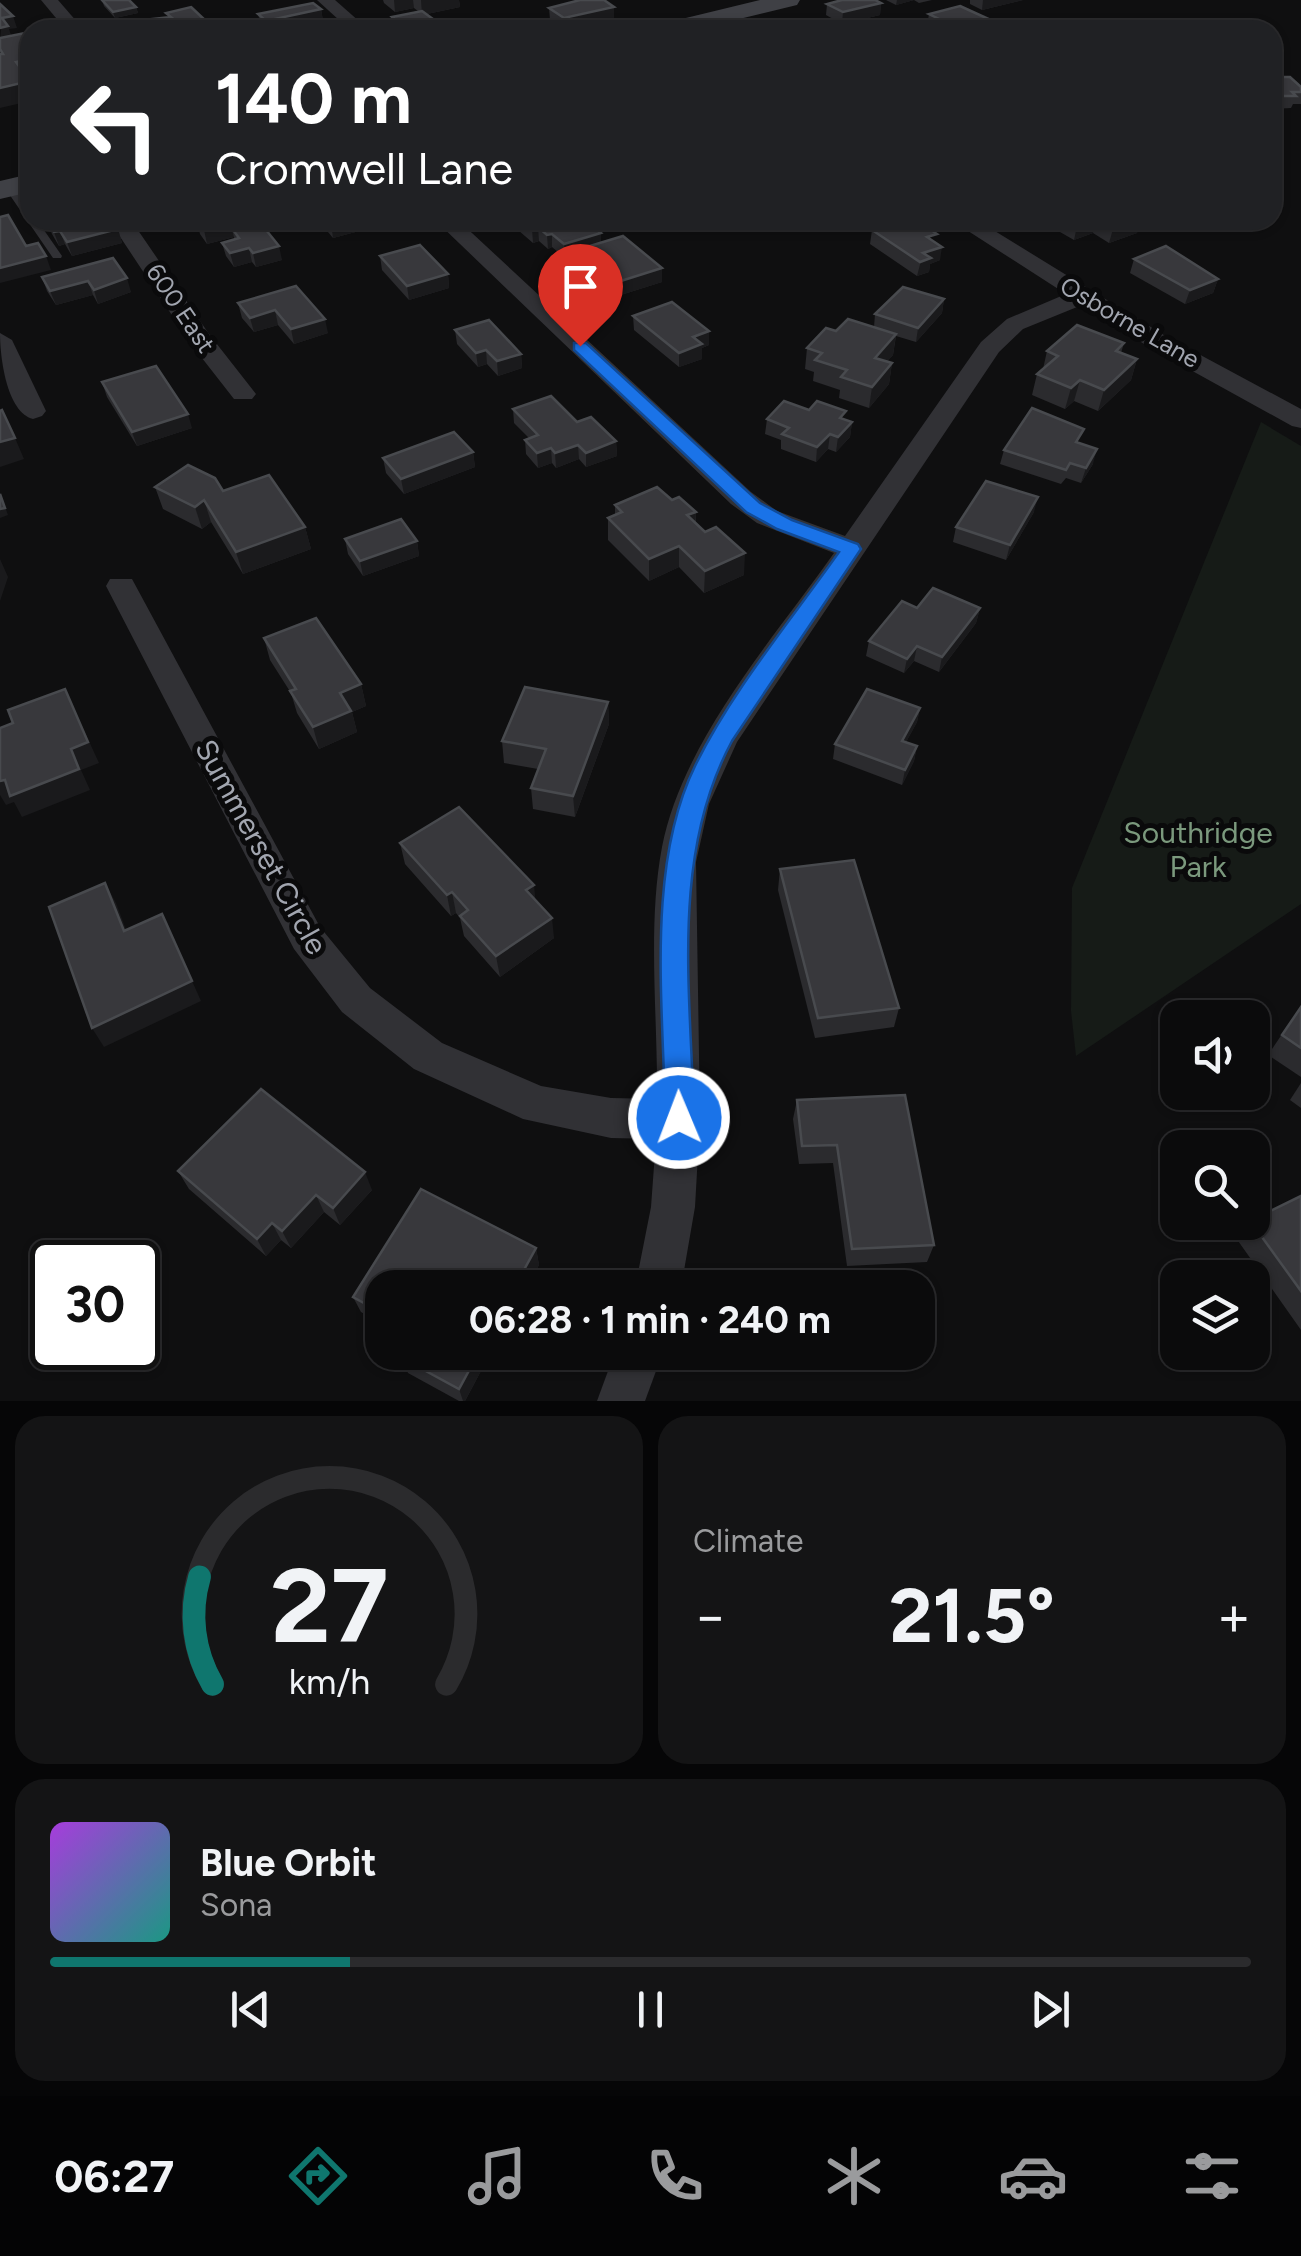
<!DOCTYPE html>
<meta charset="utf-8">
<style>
body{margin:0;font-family:Figtree,sans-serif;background:#141415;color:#f1f3f6;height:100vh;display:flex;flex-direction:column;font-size:38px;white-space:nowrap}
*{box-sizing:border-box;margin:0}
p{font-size:32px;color:#9a9b9d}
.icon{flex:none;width:55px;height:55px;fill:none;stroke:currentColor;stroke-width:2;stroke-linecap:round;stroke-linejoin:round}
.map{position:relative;height:1401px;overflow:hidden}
.details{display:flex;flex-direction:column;gap:15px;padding:15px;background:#060607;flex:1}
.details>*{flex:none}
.top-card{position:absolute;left:20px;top:20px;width:1262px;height:210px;border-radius:30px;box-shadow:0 2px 8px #0004,0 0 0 2px #2b2b2d;background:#202124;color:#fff;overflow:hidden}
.fabs{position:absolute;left:1160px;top:1000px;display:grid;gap:20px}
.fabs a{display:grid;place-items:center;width:110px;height:110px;border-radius:20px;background:#0b0b0c;box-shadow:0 2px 8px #0004,0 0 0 2px #2b2b2d;font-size:50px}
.speed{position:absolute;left:30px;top:1240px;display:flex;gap:20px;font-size:50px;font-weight:700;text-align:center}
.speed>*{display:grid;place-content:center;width:130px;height:130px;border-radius:50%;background:#0b0b0c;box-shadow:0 2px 8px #0004,0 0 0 2px #2b2b2d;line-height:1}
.speed .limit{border:5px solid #111;border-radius:15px;background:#fff;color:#111}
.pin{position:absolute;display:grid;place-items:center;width:85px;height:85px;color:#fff;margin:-102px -42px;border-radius:50% 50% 50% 0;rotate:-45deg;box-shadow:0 0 10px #0007}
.pin .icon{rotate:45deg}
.me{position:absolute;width:110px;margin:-55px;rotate:359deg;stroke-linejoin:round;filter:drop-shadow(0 0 8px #0008)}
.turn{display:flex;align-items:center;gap:35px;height:210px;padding:0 30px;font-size:45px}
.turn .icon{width:130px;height:130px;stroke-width:2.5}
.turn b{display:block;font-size:70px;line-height:85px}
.big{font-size:75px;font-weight:700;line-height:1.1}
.details .widget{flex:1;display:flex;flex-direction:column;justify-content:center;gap:15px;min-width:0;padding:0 35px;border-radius:30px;background:#141415}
.details .dial{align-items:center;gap:0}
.dial svg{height:260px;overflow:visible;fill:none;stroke:#2b2b2d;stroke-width:7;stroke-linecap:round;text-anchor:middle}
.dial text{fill:#f1f3f6;stroke:none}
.song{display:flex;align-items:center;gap:30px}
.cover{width:120px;height:120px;border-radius:15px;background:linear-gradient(135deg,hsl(280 70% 55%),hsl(170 70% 35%))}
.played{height:10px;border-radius:5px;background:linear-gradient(90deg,#0f766e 25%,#2b2b2d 25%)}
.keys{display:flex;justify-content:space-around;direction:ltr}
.heat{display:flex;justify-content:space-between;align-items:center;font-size:55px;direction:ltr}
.details .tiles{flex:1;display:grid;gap:15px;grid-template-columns:1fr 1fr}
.widget:last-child{grid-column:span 2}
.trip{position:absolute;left:365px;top:1270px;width:570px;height:100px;border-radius:30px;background:#0b0b0c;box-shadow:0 2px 8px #0004,0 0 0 2px #2b2b2d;font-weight:700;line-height:100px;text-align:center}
.tab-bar{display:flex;height:160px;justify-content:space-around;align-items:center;background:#040405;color:#9a9b9d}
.tab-bar .icon{width:70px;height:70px}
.tab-bar .selected{color:#0f766e}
.tab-bar b{font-size:45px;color:#f1f3f6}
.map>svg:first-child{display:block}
.green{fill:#161b17}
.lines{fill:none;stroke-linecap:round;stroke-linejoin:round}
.service{fill:#313135;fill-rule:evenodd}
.minor{fill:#313135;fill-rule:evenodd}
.secondary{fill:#3f4045;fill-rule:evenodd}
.wall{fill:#2b2b2e}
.shaded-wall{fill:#1a1a1c}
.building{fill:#38383c;stroke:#484a4e;stroke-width:2.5}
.route{fill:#1a73e8;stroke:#114b97;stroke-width:2.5}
.labels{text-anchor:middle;stroke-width:10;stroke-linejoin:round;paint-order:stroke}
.far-street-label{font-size:25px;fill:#a2a6b0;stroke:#0a0a0b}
.park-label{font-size:30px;fill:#7b997d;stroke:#0a0a0b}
.street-label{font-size:30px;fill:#a2a6b0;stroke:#0a0a0b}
</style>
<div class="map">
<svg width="1301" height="1401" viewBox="0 0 1301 1401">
<rect width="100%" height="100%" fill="#0f0f10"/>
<polygon class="green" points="1261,422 1301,446 1301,904 1076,1056 1071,1011 1072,888"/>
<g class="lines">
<polygon class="service" points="7,186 13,186 30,210 30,220 37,220 62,256 61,258 53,258 5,188"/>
<g class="minor">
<polygon points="41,0 58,0 84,30 66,30"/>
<polygon points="317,0 335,0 369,30 350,30"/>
<polygon points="109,220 131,220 209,334 256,394 252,399 234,399 191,344"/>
<path d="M435,220H458L751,492L777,511L845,536L981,342L1007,319L1066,294L951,220H977L1167,337L1301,409V428L1292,426L1149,347L1082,305L1023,329L999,352L737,742L709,804L696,862L700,1119L695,1207L681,1288H635L651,1207L656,1139L611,1138L523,1119L414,1069L342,1012L294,949L106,586L110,579H132L320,927L370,988L442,1043L541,1086L611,1098L657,1099C658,1018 647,926 662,847C683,740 772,641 834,553L757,523L731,504Z"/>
<path d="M0,333L12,340L46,411L42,416L33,419C6,412 0,356 0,333Z"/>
<polygon points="615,1352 663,1352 645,1401 597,1401"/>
</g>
<g class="secondary">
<polygon points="760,0 800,0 797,5 694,30 653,30 657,25"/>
<polygon points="30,174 30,192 0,199 0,181"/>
</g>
</g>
<g class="wall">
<polygon points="102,0 136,7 138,13 115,18 104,6"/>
<polygon points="383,0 459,0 460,7 427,14 444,27 444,30 394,30 392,17 418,11 414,8 395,12 384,3"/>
<polygon points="886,0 932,0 919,3 914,0 896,5"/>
<polygon points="970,0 1023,0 982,10 970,4"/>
<polygon points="881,3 880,15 842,24 826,15 827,4"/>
<polygon points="549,8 614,19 564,30 550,20"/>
<polygon points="321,9 323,21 282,30 265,30 261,26 258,14"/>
<polygon points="929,14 992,30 935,30 927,26"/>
<polygon points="1272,73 1277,77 1301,87 1301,104 1293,104 1291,108 1272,109"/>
<polygon points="196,220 282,225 265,229 282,260 256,267 252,262 234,267 226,256 222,243 234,239 234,237 207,244 200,234"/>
<polygon points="318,220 377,220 378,226 333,238"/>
<polygon points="517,220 589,220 589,222 601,233 601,243 662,268 662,282 608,299 593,286 592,272 594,271 584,262 583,252 565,258 552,247 548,249 539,241 533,243 518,230"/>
<polygon points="794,220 846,220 809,231"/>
<polygon points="1052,220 1141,220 1137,233 1109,243 1093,233 1074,240 1053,228 1055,221"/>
<polygon points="47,221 99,225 118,229 122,243 72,256 65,244 59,246 52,234"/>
<polygon points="872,230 936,242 940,260 930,264 929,272 917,276 870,244"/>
<polygon points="380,256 448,274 449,288 409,300 382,270"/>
<polygon points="113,258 131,292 98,304 93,295 56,305 47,291 42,277"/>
<polygon points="1134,259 1218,279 1213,293 1185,304 1130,273"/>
<polygon points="296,286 328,333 294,344 278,325 254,332 242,318 238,303"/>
<polygon points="944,299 942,313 916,342 896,336 893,355 887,361 892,363 889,384 869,408 839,398 840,390 813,381 814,372 805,369 807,348 874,327 875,314"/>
<polygon points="633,316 709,331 709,345 702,348 702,359 679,367 634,330"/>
<polygon points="455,330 521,354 522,368 498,376 487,364 478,367 457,344"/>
<polygon points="1124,343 1121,353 1137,359 1131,380 1098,411 1074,401 1065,409 1032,395 1037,374 1043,369 1047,351"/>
<polygon points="102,382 192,428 137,446 107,397"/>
<polygon points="513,409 577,422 616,441 617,456 586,467 579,459 556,468 552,463 538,468 526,454 525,440 529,438 514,423"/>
<polygon points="809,410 852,422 850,437 836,452 828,449 816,462 781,449 781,440 765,434 767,419"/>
<polygon points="1080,444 1093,464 1081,483 1066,478 1061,484 1000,464 1004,450"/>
<polygon points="473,452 475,467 404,494 386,473 383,458"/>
<polygon points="155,487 223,491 305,527 311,549 243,574 211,522 202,529 163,509"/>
<polygon points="672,500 696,512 696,523 744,575 704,593 679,567 649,581 608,540 608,518 615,515 615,505"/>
<polygon points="1034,512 1006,560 953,542 956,527"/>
<polygon points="345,539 417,541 419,556 363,576 348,554"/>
<polygon points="917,608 980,608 976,623 939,672 914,661 904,673 866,656 869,641"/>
<polygon points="264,638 361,684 366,706 352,712 357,732 319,749 297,713 291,693 270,660"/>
<polygon points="608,702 609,724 575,817 533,809 531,788 538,769 504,763 502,741"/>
<polygon points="920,708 917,722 906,742 917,746 914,761 902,785 833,759 835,744"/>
<polygon points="400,843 535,899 554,938 500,977 464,936 460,918 456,913 451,916 405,864"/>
<polygon points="780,869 899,1008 894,1027 815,1038 778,890"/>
<polygon points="1301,1006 1301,1077 1268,1055"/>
<polygon points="1301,1083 1301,1108 1290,1100"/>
<polygon points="797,1100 934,1245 927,1262 847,1266 833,1163 799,1164 793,1119"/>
<polygon points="178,1171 372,1190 340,1225 324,1212 291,1248 281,1240 266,1256 189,1189"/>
<polygon points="421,1189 536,1248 539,1265 526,1288 382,1288 382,1324 361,1312 353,1297"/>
<polygon points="1301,1196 1301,1330 1236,1238 1249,1222 1252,1222"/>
<polygon points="405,1352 491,1352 465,1401 459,1401 408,1373 402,1358"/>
</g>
<g class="shaded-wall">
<polygon points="394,0 413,0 414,8 395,12"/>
<polygon points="421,0 459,0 460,7 422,15"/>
<polygon points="897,0 914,0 896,5"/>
<polygon points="983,0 1023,0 982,10"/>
<polygon points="881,3 880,15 842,24 843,12"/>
<polygon points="136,7 138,13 115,18 113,12"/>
<polygon points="614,7 614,19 564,30 564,18"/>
<polygon points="321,9 323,21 282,30 268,30 266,21"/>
<polygon points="13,16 17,28 9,29 12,38 0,41 2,18"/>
<polygon points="414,20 415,30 400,30 399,23"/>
<polygon points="993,21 992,30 962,30"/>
<polygon points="207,22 209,30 162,29"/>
<polygon points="30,59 30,78 22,80 16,62"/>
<polygon points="30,81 30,101 0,108 0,88"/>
<polygon points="244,220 282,220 282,225 238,236 231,227 234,237 207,244 204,230"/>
<polygon points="346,220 377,220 378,226 333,238 331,224"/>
<polygon points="810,220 846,220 809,231"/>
<polygon points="1096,220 1093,233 1074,240 1077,226"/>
<polygon points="1141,220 1137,233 1109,243 1113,229"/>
<polygon points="1218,220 1232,220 1217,225"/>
<polygon points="538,227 539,241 533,243 532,229"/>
<polygon points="118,229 122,243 72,256 67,242"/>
<polygon points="60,231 65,244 59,246 54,232"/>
<polygon points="601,233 601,246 583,248 583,252 565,258 564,244"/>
<polygon points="552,234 552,247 548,249 547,235"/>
<polygon points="279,246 282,260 256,267 253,253"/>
<polygon points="942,247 940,260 930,264 929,272 917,276 923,253"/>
<polygon points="249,248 252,262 234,267 230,253"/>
<polygon points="46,256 51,270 0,283 0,268"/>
<polygon points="662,268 662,282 608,299 608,285"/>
<polygon points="448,274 449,288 409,300 407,286"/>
<polygon points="127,278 131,292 98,304 94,290"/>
<polygon points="1218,279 1213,293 1185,304 1190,290"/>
<polygon points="88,281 93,295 56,305 50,291"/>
<polygon points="944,299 942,313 916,342 918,328"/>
<polygon points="275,310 278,325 254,332 250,318"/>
<polygon points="325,319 328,333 294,344 291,329"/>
<polygon points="709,331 709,345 702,348 702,359 679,367 679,353 693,337"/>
<polygon points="896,334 893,355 872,379 875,358"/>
<polygon points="486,350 487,364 478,367 476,353"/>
<polygon points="521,354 522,368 498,376 497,361"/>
<polygon points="1137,359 1131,380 1098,411 1104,390"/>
<polygon points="892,363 889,384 869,408 872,387"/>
<polygon points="1080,380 1074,401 1065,409 1071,388"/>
<polygon points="188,414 192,428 137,446 132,432"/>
<polygon points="852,422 850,437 836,452 838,437"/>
<polygon points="830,434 828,449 816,462 817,447"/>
<polygon points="15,438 24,459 0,467 0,442"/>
<polygon points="616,441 617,456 586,467 586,453"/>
<polygon points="578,445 579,459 556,468 555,453"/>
<polygon points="551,448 552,463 538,468 537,453"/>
<polygon points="1097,449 1093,464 1081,483 1086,468"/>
<polygon points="473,452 475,467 404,494 401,479"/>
<polygon points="0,493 8,515 0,518"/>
<polygon points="1038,497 1034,512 1006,560 1010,545"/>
<polygon points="204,500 211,522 202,529 195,507"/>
<polygon points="696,512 695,534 687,515"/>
<polygon points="305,527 311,549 243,574 236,552"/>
<polygon points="417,541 419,556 363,576 360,561"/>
<polygon points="679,546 679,567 649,581 649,559"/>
<polygon points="745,553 744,575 704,593 705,571"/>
<polygon points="0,559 8,577 0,601"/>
<polygon points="980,608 976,623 939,672 942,657"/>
<polygon points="917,646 914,661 904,673 907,659"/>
<polygon points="361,684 366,706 352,712 357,732 319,749 313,727 340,693"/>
<polygon points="65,689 99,763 81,770 90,790 22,817 14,802 6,805 0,795 0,781 71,749"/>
<polygon points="608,702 609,724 575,817 573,796"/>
<polygon points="920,708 917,722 899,755 902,741"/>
<polygon points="917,746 914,761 902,785 905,770"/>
<polygon points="105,883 116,903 134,951 124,931"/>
<polygon points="534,885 536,906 526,890"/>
<polygon points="452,892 456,913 451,916 447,895"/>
<polygon points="162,914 201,1001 104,1047 92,1028"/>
<polygon points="552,918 554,938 500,977 496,956"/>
<polygon points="365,1172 372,1190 340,1225 333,1208"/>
<polygon points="316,1195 324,1212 291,1248 282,1231"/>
<polygon points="272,1223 281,1240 266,1256 257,1239"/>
<polygon points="536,1248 539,1265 526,1288 514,1288"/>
<polygon points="479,1352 491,1352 465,1401 463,1401 459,1389"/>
</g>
<g class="building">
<polygon points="102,0 129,0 136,7 113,12"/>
<polygon points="580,0 604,0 614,7 564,18 549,8"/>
<polygon points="842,0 875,0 881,3 843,12 827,4"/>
<polygon points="313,3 321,9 266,21 258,14"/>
<polygon points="0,4 13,16 2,18 8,26 0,28"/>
<polygon points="960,6 993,21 962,30 929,14"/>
<polygon points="191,7 207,22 163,30 133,30 125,22 171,17 166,13"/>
<polygon points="422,11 444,27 434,29 414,20 399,23 392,17"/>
<polygon points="504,22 516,30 482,30 478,28"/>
<polygon points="771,22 786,30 747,30 744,29"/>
<polygon points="30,32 30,59 16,62 30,81 0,88 0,54 3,54 0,49 0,38"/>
<polygon points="1272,73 1277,77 1290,77 1301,87 1301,92 1292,92 1296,96 1272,96"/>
<polygon points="8,215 26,246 38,243 46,256 0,268 0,217"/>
<polygon points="50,220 95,220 99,225 113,222 118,229 67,242 60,231 54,232 47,221"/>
<polygon points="196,220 244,220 204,230"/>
<polygon points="258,220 279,246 253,253 249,248 230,253 222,243 239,238 231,227"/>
<polygon points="327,220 346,220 331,224"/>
<polygon points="521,220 585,220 601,233 564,244 552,234 547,235 538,227 532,229"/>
<polygon points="903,220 916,220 937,234 927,237 942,247 923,253 931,258 920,262 872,230"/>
<polygon points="1066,220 1095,220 1077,226"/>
<polygon points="1097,220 1139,220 1113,229"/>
<polygon points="623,236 662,268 608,285 592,272 605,268 583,248"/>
<polygon points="420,245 448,274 407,286 380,256"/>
<polygon points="1166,246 1218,279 1190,290 1134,259"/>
<polygon points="113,258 127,278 94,290 88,281 50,291 42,277"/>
<polygon points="296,286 325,319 291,329 275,310 250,318 238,303"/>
<polygon points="903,287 944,299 918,328 875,314"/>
<polygon points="672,302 709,331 693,337 702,344 679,353 633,316"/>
<polygon points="848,319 896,334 875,358 892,363 872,387 841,377 847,370 815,360 822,353 807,348 826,328 836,331"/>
<polygon points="489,320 521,354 497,361 486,350 476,353 455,330"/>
<polygon points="1077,325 1124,343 1116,351 1137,359 1104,390 1080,380 1071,388 1037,374 1058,356 1047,351"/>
<polygon points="156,366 188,414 132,432 102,382"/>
<polygon points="551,396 577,422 591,417 616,441 586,453 578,445 555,453 551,448 537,453 525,440 538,435 513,409"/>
<polygon points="784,401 809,410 817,401 846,411 840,418 852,422 838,437 830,434 817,447 782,434 789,428 767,419"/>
<polygon points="1032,408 1084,429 1076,442 1097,449 1086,468 1070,463 1066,470 1004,450"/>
<polygon points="2,410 15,438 0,442 0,411"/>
<polygon points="454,432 473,452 401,479 383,458"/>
<polygon points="188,465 215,478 223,491 269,475 305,527 236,552 204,500 195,507 155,487"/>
<polygon points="986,481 1038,497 1010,545 956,527"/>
<polygon points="657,487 672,500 679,497 696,512 687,515 705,532 716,527 745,553 705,571 679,546 649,559 608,518 622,512 615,505"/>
<polygon points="0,494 5,508 0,509"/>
<polygon points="401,519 417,541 360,561 345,539"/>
<polygon points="933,588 980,608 942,657 917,646 907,659 869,641 902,601 917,608"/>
<polygon points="316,618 361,684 340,693 351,711 313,727 290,691 296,689 264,638"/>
<polygon points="525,687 608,702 573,796 531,788 546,749 502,741"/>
<polygon points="65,689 88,742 71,749 79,769 10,796 5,780 0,781 0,728 13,723 8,710"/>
<polygon points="867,689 920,708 902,741 917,746 905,770 835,744"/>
<polygon points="459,807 534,885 526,890 552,918 496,956 460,916 468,910 452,892 447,895 400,843"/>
<polygon points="854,860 899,1008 818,1018 780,869"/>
<polygon points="105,883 124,931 162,914 192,981 92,1028 49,907"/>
<polygon points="1301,1007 1301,1048 1282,1035"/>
<polygon points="261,1089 365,1172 333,1208 316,1195 282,1231 272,1223 257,1239 178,1171"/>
<polygon points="905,1095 934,1245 852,1249 837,1145 802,1146 797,1100"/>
<polygon points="421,1189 536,1248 514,1288 382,1288 382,1313 353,1297"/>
<polygon points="1301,1196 1301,1291 1251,1222 1252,1220"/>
<polygon points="405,1352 479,1352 459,1389 402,1358"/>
</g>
<path class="route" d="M574,343H586L760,503L792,520L858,544L861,549L732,741C670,856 691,993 694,1118L690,1128L679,1132L669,1128L665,1118C664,1008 645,868 695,766C731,692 791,620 839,552L777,529L746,512L574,350Z"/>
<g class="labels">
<g class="far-street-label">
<text transform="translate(181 308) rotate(56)" y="9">600 East</text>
<text transform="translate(1130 322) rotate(30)" y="9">Osborne Lane</text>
</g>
<g class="park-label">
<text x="1198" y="843">Southridge<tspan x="1198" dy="34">Park</tspan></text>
</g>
<g class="street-label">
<text transform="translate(261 847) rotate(61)" y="10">Summerset Circle</text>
</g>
</g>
</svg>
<div class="fabs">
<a><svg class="icon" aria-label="sound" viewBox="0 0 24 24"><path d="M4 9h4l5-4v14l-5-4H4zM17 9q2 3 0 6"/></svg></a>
<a><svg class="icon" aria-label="search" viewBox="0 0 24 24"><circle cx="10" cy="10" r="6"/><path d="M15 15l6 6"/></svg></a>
<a><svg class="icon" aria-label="layers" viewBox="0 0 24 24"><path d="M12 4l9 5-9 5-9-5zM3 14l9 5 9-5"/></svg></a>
</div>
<div class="speed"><div class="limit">30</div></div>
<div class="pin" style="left:580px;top:346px;background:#d93025"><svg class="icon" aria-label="arrive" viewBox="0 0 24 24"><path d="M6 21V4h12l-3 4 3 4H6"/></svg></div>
<svg class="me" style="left:679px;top:1118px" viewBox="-20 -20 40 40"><circle r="17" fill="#1a73e8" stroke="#fff" stroke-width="3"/><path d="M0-11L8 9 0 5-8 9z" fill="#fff"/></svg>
<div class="trip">06:28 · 1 min · 240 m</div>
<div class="top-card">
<div class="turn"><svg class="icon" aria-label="left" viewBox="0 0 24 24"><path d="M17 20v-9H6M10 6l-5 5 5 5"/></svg><div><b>140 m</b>Cromwell Lane</div></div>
</div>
</div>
<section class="details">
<div class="tiles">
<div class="widget dial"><svg viewBox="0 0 100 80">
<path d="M14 69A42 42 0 1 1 86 69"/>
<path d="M14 69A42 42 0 0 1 10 36" stroke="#0f766e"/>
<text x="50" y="56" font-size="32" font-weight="700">27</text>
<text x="50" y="72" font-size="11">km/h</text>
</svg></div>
<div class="widget"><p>Climate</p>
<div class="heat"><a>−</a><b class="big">21.5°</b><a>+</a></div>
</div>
<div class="widget">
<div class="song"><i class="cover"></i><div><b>Blue Orbit</b><p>Sona</p></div></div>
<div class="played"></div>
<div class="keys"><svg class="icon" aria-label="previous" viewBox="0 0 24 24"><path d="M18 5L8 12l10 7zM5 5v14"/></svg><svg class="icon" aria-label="pause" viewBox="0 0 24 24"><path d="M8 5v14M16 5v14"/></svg><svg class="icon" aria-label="next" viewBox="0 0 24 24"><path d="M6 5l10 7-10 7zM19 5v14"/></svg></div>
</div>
</div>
</section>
<nav class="tab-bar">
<b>06:27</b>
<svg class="icon selected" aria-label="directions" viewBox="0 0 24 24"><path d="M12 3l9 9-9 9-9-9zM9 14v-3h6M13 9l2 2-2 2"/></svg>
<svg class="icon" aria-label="music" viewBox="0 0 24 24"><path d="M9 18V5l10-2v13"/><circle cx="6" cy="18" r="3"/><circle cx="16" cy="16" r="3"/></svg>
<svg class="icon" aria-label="phone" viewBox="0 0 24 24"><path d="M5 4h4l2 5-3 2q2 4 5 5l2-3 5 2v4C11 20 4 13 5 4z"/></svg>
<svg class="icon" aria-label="climate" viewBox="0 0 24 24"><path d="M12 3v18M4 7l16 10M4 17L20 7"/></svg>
<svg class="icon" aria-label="car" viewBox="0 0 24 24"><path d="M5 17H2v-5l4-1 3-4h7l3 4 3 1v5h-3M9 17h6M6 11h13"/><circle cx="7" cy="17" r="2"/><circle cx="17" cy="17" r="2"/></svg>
<svg class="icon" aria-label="filters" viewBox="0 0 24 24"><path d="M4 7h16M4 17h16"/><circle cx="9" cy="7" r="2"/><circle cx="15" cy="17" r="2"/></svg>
</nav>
